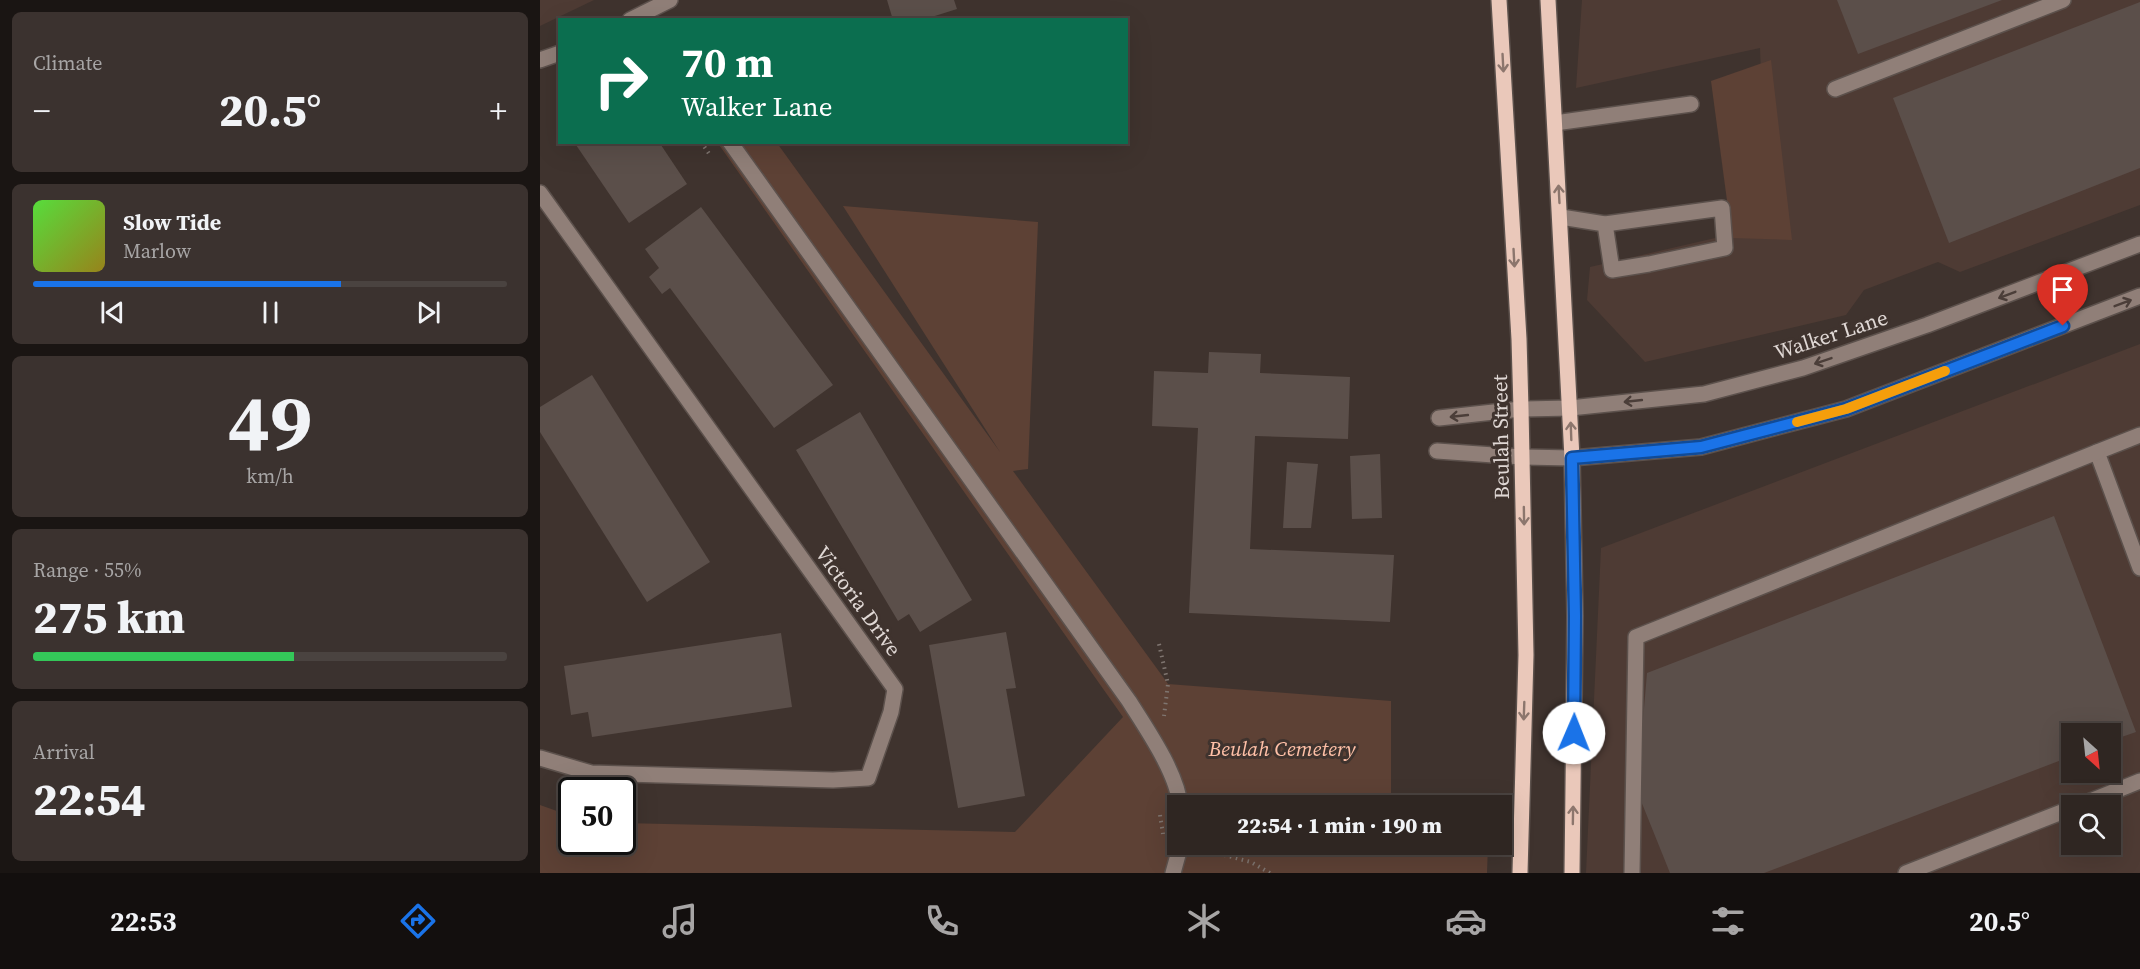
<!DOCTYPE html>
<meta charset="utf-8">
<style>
body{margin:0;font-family:"Source Serif 4",serif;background:#3b322f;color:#f1f3f6;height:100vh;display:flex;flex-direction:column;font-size:22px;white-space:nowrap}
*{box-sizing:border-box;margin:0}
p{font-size:20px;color:#a7a5a5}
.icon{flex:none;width:33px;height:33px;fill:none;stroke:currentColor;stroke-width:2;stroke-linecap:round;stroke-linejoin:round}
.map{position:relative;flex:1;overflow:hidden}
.drawer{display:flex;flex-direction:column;gap:12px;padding:12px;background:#1a1513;width:540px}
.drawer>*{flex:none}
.hud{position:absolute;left:18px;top:18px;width:570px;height:126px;border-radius:0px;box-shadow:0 6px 24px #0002,0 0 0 2px #4a4340;background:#0b6e4f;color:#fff;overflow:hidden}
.needle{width:39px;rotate:153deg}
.tools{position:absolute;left:1521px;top:723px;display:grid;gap:12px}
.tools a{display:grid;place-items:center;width:60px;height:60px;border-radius:0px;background:#2f2622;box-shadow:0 6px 24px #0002,0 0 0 2px #4a4340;font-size:30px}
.speed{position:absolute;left:18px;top:777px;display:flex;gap:12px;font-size:30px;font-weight:700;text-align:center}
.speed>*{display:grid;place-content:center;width:78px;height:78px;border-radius:50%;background:#2f2622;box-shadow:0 6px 24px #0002,0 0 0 2px #4a4340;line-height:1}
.speed .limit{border:3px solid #111;border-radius:9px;background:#fff;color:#111}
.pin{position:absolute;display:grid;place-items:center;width:51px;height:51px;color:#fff;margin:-62px -26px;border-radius:50% 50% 50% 0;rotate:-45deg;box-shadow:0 0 6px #0007}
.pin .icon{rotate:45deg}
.me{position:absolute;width:66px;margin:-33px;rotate:1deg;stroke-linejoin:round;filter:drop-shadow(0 0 4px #0008)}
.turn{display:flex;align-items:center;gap:21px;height:126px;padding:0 24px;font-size:27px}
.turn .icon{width:78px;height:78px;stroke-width:2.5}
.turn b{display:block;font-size:42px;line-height:51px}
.big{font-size:45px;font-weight:800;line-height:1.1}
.drawer .widget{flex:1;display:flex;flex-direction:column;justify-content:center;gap:9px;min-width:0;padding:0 21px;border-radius:9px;background:#3b322f}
.drawer .dial{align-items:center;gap:0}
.dial b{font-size:78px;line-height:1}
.song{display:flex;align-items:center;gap:18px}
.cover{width:72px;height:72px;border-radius:9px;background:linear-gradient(135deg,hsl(110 70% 55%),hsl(50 70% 35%))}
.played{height:6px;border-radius:3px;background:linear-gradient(90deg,#1a73e8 65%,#4a4340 65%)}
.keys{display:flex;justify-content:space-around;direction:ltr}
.heat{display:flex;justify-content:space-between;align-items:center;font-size:33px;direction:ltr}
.charge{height:9px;border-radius:4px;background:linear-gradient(90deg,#34c759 55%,#4a4340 0)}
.trip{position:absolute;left:627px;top:795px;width:345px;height:60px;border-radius:0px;background:#2f2622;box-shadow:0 6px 24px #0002,0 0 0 2px #4a4340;font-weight:800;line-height:60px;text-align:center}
.tab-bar{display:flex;height:96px;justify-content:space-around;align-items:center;background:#130f0e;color:#a7a5a5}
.tab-bar .icon{width:42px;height:42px}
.tab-bar .current{color:#1a73e8}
.tab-bar b{font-size:27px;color:#f1f3f6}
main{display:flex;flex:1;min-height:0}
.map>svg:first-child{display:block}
.built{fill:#4e3b34;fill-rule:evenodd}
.green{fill:#5d4135}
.building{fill:#5b4f4a}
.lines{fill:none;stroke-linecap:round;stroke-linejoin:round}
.minor-casing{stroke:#5c514c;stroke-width:18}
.major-casing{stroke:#5c514c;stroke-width:18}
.path{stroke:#7f7570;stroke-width:4;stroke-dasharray:1.5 4.5;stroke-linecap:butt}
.minor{stroke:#907f78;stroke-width:15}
.major{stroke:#eac8ba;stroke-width:15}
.oneway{stroke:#8c766d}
.oneway2{stroke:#4b3e39}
.route-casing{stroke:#114b97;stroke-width:15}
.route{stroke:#1a73e8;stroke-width:10}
.slow{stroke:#f59e0b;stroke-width:10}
.labels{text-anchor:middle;stroke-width:6;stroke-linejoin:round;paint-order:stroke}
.street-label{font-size:21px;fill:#e0d8d5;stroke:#3f332e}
.park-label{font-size:21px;font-style:italic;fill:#ffc0a7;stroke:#3f332e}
</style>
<main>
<section class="drawer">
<div class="widget"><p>Climate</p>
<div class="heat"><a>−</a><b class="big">20.5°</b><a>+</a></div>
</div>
<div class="widget">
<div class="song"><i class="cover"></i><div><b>Slow Tide</b><p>Marlow</p></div></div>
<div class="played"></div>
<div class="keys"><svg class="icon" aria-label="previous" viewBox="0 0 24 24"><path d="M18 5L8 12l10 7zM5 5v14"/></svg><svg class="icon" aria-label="pause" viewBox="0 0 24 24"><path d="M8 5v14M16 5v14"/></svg><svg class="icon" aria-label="next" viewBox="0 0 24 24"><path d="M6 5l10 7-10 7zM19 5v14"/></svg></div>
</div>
<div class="widget dial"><b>49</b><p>km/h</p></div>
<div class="widget"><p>Range · 55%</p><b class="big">275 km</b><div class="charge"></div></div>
<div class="widget"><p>Arrival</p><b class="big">22:54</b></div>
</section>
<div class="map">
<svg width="1600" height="873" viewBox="0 0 1600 873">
<rect width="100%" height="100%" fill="#3f332e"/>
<g class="built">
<polygon points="0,0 54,0 0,26"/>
<polygon points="1042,0 1600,0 1600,205 1420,272 1398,262 1324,290 1306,315 1105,362 1047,300 1050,267 1227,226 1220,48 1036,88"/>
<path d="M1600,344V873H1046L1061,548ZM1532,734H1570V772H1532ZM1532,806H1570V844H1532Z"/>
</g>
<g class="green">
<polygon points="1231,60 1252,240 1192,238 1171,81"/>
<polygon points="177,142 237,143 460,452 303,206 498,222 488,469 473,471 626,681 628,684 851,701 851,805 638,806 638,844 948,845 947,873 0,873 0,805 31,816 32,842 82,842 83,823 475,832 583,717"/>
</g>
<g class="building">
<polygon points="347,0 414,0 417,9 382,20 353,20"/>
<polygon points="1297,0 1462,0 1318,54"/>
<polygon points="1600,2 1600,168 1409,243 1353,98"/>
<polygon points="34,142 119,142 147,184 89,223"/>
<polygon points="161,207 293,385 234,428 130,288 122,294 109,277 119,268 105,249"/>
<polygon points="669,352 721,354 720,373 810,377 808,439 715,436 710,549 854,555 850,622 649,613 658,428 612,426 614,371 668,373"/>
<polygon points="52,375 170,562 107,602 0,432 0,407"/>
<polygon points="320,412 432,600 380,632 369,614 358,621 256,450"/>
<polygon points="840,454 842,518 812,519 810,456"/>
<polygon points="747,462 778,464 771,528 743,528"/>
<polygon points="1514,516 1596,732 1570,741 1570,734 1532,734 1532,756 1224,873 1130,873 1097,791 1107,673"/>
<polygon points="466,632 476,688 466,689 485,796 418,808 389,645"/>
<polygon points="241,633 252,707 52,737 48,712 31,715 24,666"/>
</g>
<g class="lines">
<g class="minor-casing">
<g id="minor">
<polyline points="90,20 130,0"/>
<polyline points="0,60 20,53"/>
<polyline points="1295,89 1523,0"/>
<polyline points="1015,123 1151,104"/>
<path d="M190,142L589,701C606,728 638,774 640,806"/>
<polyline points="0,193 355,689 351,712 328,778 293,780 51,773 0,758"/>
<polyline points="1021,217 1065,224 1182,208 1185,248 1109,264 1072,270 1065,224"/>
<polyline points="899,418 981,409 1030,408 1164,394 1263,368 1387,325 1600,244"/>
<polyline points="1600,435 1557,452 1600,568"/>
<polyline points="897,451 982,457 1032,458 1161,447 1306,409 1600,296"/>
<polyline points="1538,806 1600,781"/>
<polyline points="633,873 641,844"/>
<polyline points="1092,873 1096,637 1557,452"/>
<polyline points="1366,873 1532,808"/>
</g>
</g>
<g class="major-casing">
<g id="major">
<polyline points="959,0 979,339 981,409 986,655 980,873"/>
<polyline points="1008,0 1032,458 1035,616 1032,873"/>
</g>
</g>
<g class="path">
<polyline points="161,142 170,155"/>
<polyline points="619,644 628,684 624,716"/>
<polyline points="620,815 623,834"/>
<polyline points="661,849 711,862 730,873"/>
</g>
<use href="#minor" class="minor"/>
<use href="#major" class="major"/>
</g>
<defs><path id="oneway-shaft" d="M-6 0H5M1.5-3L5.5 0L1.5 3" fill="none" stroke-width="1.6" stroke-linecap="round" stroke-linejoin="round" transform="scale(1.5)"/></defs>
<g class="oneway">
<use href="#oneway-shaft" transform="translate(963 63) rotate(87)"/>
<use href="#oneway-shaft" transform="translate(1019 194) rotate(-93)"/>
<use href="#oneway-shaft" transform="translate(974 258) rotate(87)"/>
<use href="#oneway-shaft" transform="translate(1031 431) rotate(-92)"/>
<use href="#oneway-shaft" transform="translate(984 516) rotate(89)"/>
<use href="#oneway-shaft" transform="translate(984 711) rotate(92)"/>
<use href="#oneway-shaft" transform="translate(1033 815) rotate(-89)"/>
</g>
<g class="oneway2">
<use href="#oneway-shaft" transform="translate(1467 295) rotate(159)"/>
<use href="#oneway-shaft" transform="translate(1583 303) rotate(-21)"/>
<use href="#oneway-shaft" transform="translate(1283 361) rotate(161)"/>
<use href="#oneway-shaft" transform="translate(1093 401) rotate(174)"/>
<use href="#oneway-shaft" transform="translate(919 416) rotate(174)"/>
</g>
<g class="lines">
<g class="route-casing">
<polyline id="route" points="1034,733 1035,616 1032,458 1161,447 1306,409 1523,326"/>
</g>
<use href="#route" class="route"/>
<polyline class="slow" points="1257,422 1306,409 1405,371"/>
</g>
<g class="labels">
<g class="street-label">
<text transform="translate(1291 335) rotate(-18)" y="7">Walker Lane</text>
<text transform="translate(961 437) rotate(-91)" y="7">Beulah Street</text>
<text transform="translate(318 601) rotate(54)" y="7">Victoria Drive</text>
</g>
<g class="park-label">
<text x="742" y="756">Beulah Cemetery</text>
</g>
</g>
</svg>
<div class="tools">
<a><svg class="needle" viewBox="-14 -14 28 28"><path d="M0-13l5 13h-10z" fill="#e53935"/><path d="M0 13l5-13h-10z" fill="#a7a5a5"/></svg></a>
<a><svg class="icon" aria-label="search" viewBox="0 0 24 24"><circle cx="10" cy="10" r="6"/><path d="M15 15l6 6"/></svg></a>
</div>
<div class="speed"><div class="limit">50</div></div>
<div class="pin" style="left:1523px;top:326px;background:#d93025"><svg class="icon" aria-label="arrive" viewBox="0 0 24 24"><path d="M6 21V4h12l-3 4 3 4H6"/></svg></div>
<svg class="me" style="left:1034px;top:733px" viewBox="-20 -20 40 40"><circle r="19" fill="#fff"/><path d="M0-13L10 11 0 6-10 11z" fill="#1a73e8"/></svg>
<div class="trip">22:54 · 1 min · 190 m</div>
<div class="hud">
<div class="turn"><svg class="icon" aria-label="right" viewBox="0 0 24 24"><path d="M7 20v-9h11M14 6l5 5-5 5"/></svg><div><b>70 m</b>Walker Lane</div></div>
</div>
</div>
</main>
<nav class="tab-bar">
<b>22:53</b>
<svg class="icon current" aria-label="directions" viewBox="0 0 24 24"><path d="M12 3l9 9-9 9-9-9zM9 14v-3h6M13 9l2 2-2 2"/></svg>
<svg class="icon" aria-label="music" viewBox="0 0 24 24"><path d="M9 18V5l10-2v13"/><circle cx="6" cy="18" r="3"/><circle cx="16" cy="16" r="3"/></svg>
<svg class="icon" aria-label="phone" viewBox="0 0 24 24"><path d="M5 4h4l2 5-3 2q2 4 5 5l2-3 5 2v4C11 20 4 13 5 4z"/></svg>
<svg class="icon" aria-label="climate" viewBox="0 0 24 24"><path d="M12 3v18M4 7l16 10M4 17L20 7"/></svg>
<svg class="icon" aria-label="car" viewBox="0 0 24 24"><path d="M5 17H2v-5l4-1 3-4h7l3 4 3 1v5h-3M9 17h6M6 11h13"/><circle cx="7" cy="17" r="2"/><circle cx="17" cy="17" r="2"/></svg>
<svg class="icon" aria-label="filters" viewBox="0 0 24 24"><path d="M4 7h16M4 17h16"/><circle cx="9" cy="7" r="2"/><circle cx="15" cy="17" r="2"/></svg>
<b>20.5°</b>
</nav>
